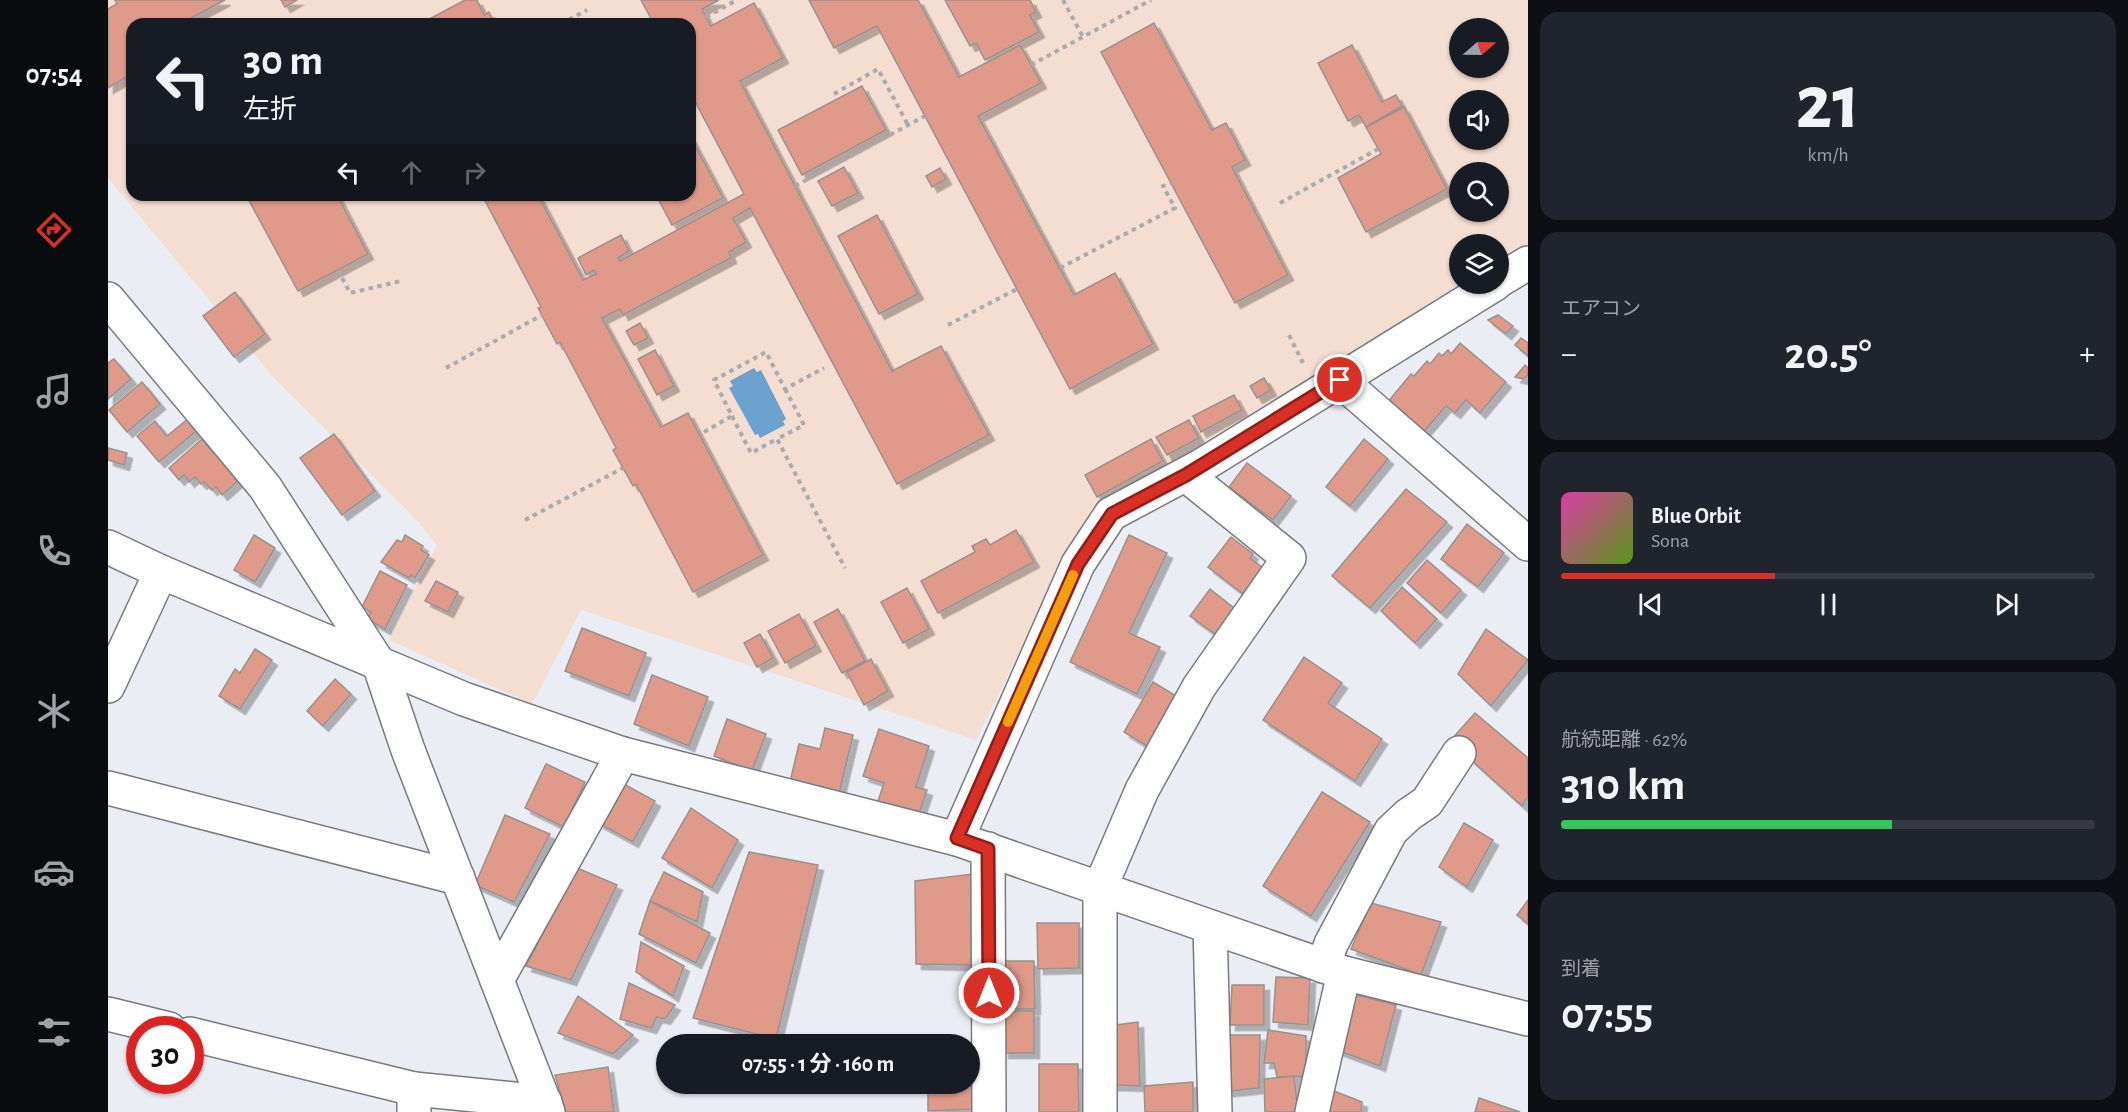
<!DOCTYPE html>
<html lang="ja">
<meta charset="utf-8">
<style>
body{margin:0;font-family:"Alegreya Sans","Noto Sans JP",sans-serif;background:#20242c;color:#f1f3f6;height:100vh;display:flex;flex-direction:column;font-size:22px;white-space:nowrap}
*{box-sizing:border-box;margin:0}
p{font-size:20px;color:#9ea1a6}
.icon{flex:none;width:33px;height:33px;fill:none;stroke:currentColor;stroke-width:2;stroke-linecap:round;stroke-linejoin:round}
.map{position:relative;flex:1;overflow:hidden}
.panel{display:flex;flex-direction:column;gap:12px;padding:12px;background:#0d0f14;width:600px}
.panel>*{flex:none}
.top-card{position:absolute;left:18px;top:18px;width:570px;height:183px;border-radius:18px;box-shadow:0 2px 4px #0004;background:#171b24;color:#f1f3f6;overflow:hidden}
.needle{width:39px;rotate:70deg}
.controls{position:absolute;left:1341px;top:18px;display:grid;gap:12px}
.controls a{display:grid;place-items:center;width:60px;height:60px;border-radius:50%;background:#171b24;box-shadow:0 2px 4px #0004;font-size:30px}
.speed{position:absolute;left:18px;top:1016px;display:flex;gap:12px;font-size:30px;font-weight:700;text-align:center}
.speed>*{display:grid;place-content:center;width:78px;height:78px;border-radius:50%;background:#171b24;box-shadow:0 2px 4px #0004;line-height:1}
.speed .limit{border:9px solid #d22;background:#fff;color:#111}
.pin{position:absolute;display:grid;place-items:center;width:51px;height:51px;color:#fff;margin:-26px;border:3px solid #fff;border-radius:50%;box-shadow:0 2px 6px #0007}
.me{position:absolute;width:66px;margin:-33px;rotate:0deg;stroke-linejoin:round;filter:drop-shadow(0 0 4px #0008)}
.turn{display:flex;align-items:center;gap:21px;height:126px;padding:0 18px;font-size:27px}
.turn .icon{width:78px;height:78px;stroke-width:2.5}
.turn b{display:block;font-size:42px;line-height:51px}
.lanes{display:flex;align-items:center;height:57px;padding:0 18px;background:#0003;justify-content:center;gap:30px;direction:ltr}
.lanes .off{opacity:.35}
.big{font-size:45px;font-weight:700;line-height:1.1}
.panel .tile{flex:1;display:flex;flex-direction:column;justify-content:center;gap:9px;min-width:0;padding:0 21px;border-radius:18px;background:#20242c}
.panel .dial{align-items:center;gap:0}
.dial b{font-size:78px;line-height:1}
.song{display:flex;align-items:center;gap:18px}
.cover{width:72px;height:72px;border-radius:9px;background:linear-gradient(135deg,hsl(320 70% 55%),hsl(90 70% 35%))}
.played{height:6px;border-radius:3px;background:linear-gradient(90deg,#d93025 40%,#363941 40%)}
.keys{display:flex;justify-content:space-around;direction:ltr}
.heat{display:flex;justify-content:space-between;align-items:center;font-size:33px;direction:ltr}
.charge{height:9px;border-radius:4px;background:linear-gradient(90deg,#34c759 62%,#363941 0)}
.trip{position:absolute;left:548px;top:1034px;width:324px;height:60px;border-radius:30px;background:#171b24;box-shadow:0 2px 4px #0004;font-weight:700;line-height:60px;text-align:center}
main{display:flex;flex:1;min-height:0}
.menu{display:flex;flex-direction:column;width:108px;justify-content:space-around;align-items:center;background:#090b0e;color:#9ea1a6}
.menu .icon{width:42px;height:42px}
.menu .on{color:#d93025}
.menu b{font-size:27px;color:#f1f3f6}
.map>svg:first-child{display:block}
.education{fill:#f4ded2;fill-rule:evenodd}
.water{fill:#6da1ce}
.building{fill:#df9a8a;stroke:#98918f;stroke-width:1.5;filter:url(#shadow)}
.lines{fill:none;stroke-linecap:round;stroke-linejoin:round}
.street-casing{stroke:#787a80;stroke-width:36}
.path{stroke:#a8abb0;stroke-width:4;stroke-dasharray:4.5 4.5;stroke-linecap:butt}
.street{stroke:#fff;stroke-width:33}
.route-casing{stroke:#8d1f18;stroke-width:15}
.route{stroke:#d93025;stroke-width:10}
.slow{stroke:#f59e0b;stroke-width:10}
</style>
<main>
<nav class="menu">
<b>07:54</b>
<svg class="icon on" aria-label="directions" viewBox="0 0 24 24"><path d="M12 3l9 9-9 9-9-9zM9 14v-3h6M13 9l2 2-2 2"/></svg>
<svg class="icon" aria-label="music" viewBox="0 0 24 24"><path d="M9 18V5l10-2v13"/><circle cx="6" cy="18" r="3"/><circle cx="16" cy="16" r="3"/></svg>
<svg class="icon" aria-label="phone" viewBox="0 0 24 24"><path d="M5 4h4l2 5-3 2q2 4 5 5l2-3 5 2v4C11 20 4 13 5 4z"/></svg>
<svg class="icon" aria-label="climate" viewBox="0 0 24 24"><path d="M12 3v18M4 7l16 10M4 17L20 7"/></svg>
<svg class="icon" aria-label="car" viewBox="0 0 24 24"><path d="M5 17H2v-5l4-1 3-4h7l3 4 3 1v5h-3M9 17h6M6 11h13"/><circle cx="7" cy="17" r="2"/><circle cx="17" cy="17" r="2"/></svg>
<svg class="icon" aria-label="filters" viewBox="0 0 24 24"><path d="M4 7h16M4 17h16"/><circle cx="9" cy="7" r="2"/><circle cx="15" cy="17" r="2"/></svg>
</nav>
<div class="map">
<svg width="1420" height="1112" viewBox="0 0 1420 1112">
<defs>
<filter id="shadow"><feDropShadow dx="5.5" dy="5.5" stdDeviation="0" flood-color="#0004"/></filter>
</defs>
<rect width="100%" height="100%" fill="#eaedf3"/>
<path class="education" d="M0,0H1420V247L1391,265L1390,244H1352V284H1361L1071,464L988,507L941,593L868,740L473,610L424,704L281,640L329,545L304,515L165,377L0,178ZM24,24H582V195H24ZM1352,28H1390V68H1352ZM1352,100H1390V140H1352ZM1352,172H1390V212H1352Z"/>
<polygon class="water" points="646,368 649,372 653,370 678,419 675,421 677,425 652,438 650,434 647,435 621,388 625,386 622,381"/>
<g class="building">
<polygon points="7,0 117,0 72,24 24,24 24,74 0,88 0,9 9,4"/>
<polygon points="173,0 189,0 177,7"/>
<polygon points="357,0 369,0 376,15 381,12 387,24 312,24"/>
<polygon points="533,0 611,0 594,9 603,26 646,3 675,58 632,81 784,371 833,346 881,435 789,484 642,208 625,218 638,242 621,252 623,258 515,315 512,309 494,318 553,427 580,413 655,555 585,592 528,484 525,486 505,450 508,448 452,342 449,344 430,308 433,307 374,195 430,195 475,280 488,274 486,270 478,275 470,258 513,235 521,251 510,258 512,261 636,194 582,92 582,24 546,24"/>
<polygon points="701,0 810,0 851,77 912,45 933,83 870,116 966,295 1007,273 1045,344 962,389 769,26 726,48"/>
<polygon points="837,0 922,0 928,12 922,15 931,32 877,60 868,43 862,46"/>
<polygon points="1046,23 1104,130 1118,123 1137,160 1124,167 1180,275 1127,303 993,52"/>
<polygon points="1244,45 1274,102 1288,95 1294,106 1258,127 1251,115 1240,121 1210,63"/>
<polygon points="754,86 778,130 694,175 670,130"/>
<polygon points="1296,107 1339,189 1258,232 1230,178 1273,154 1258,127"/>
<polygon points="582,136 615,198 564,225 548,195 582,195"/>
<polygon points="736,167 750,193 724,206 710,181"/>
<polygon points="832,168 838,179 824,187 818,176"/>
<polygon points="138,195 229,195 260,254 190,291"/>
<polygon points="769,215 810,294 771,314 730,236"/>
<polygon points="127,292 157,334 126,357 95,316"/>
<polygon points="1390,315 1405,326 1398,334 1380,320"/>
<polygon points="532,323 540,338 526,345 518,331"/>
<polygon points="1413,338 1420,343 1420,356 1407,345"/>
<polygon points="1352,343 1398,382 1372,413 1358,400 1347,413 1338,406 1314,434 1279,403 1303,374 1306,376 1319,361 1322,364 1331,353 1334,356 1340,350 1343,354"/>
<polygon points="547,350 566,386 549,395 530,359"/>
<polygon points="6,359 23,379 0,399 0,363"/>
<polygon points="1417,365 1420,368 1420,375 1415,379 1407,377"/>
<polygon points="1156,378 1163,390 1149,398 1142,386"/>
<polygon points="34,382 52,404 19,432 1,410"/>
<polygon points="1126,395 1134,410 1093,432 1085,416"/>
<polygon points="81,418 91,429 51,462 29,436 47,421 59,436"/>
<polygon points="1081,420 1091,438 1059,455 1048,437"/>
<polygon points="226,434 267,491 234,515 192,458"/>
<polygon points="94,439 130,481 114,495 108,487 104,490 96,482 93,484 87,477 81,482 76,475 71,480 61,468"/>
<polygon points="1043,439 1055,461 989,497 977,475"/>
<polygon points="1256,439 1280,459 1242,506 1218,487"/>
<polygon points="0,448 19,453 16,465 0,460"/>
<polygon points="1139,463 1183,496 1165,520 1121,487"/>
<polygon points="1298,489 1339,522 1262,608 1224,576"/>
<polygon points="1359,524 1396,553 1370,587 1333,559"/>
<polygon points="908,530 926,562 830,613 813,581 867,552 864,546 878,539 882,545"/>
<polygon points="146,535 167,548 147,582 126,570"/>
<polygon points="297,535 315,546 313,550 321,555 307,578 303,575 301,578 273,562 289,540 294,542"/>
<polygon points="1021,535 1059,553 1021,633 1052,647 1029,694 962,662"/>
<polygon points="1123,537 1145,554 1142,558 1155,568 1135,594 1100,567"/>
<polygon points="1319,560 1353,590 1333,613 1299,583"/>
<polygon points="272,571 299,585 277,629 259,619 263,612 254,607"/>
<polygon points="328,581 350,592 340,612 317,601"/>
<polygon points="1294,587 1329,619 1307,643 1273,611"/>
<polygon points="799,588 821,629 795,643 773,602"/>
<polygon points="1102,589 1126,608 1107,634 1082,616"/>
<polygon points="730,609 757,661 734,673 706,622"/>
<polygon points="691,614 708,646 677,663 660,631"/>
<polygon points="474,628 538,653 521,696 457,671"/>
<polygon points="1378,629 1420,660 1383,706 1350,674"/>
<polygon points="652,634 665,658 649,667 636,643"/>
<polygon points="147,649 164,660 132,709 111,696 127,669 132,673"/>
<polygon points="1196,657 1234,683 1220,703 1274,739 1247,781 1155,720"/>
<polygon points="763,659 780,691 756,705 739,672"/>
<polygon points="544,675 600,697 581,746 526,724"/>
<polygon points="227,679 243,694 215,726 199,711"/>
<polygon points="1045,682 1073,699 1044,749 1016,732"/>
<polygon points="1367,713 1420,758 1420,797 1414,806 1342,741"/>
<polygon points="619,719 658,734 644,771 606,756"/>
<polygon points="717,728 745,735 730,798 681,786 691,744 712,749"/>
<polygon points="771,729 821,746 808,787 819,790 809,820 768,807 776,783 755,776"/>
<polygon points="438,764 477,782 456,827 417,808"/>
<polygon points="512,782 547,801 525,842 490,823"/>
<polygon points="1214,792 1262,822 1203,916 1155,886"/>
<polygon points="583,808 630,840 604,888 554,858"/>
<polygon points="397,815 442,834 406,902 367,885"/>
<polygon points="1356,823 1385,840 1359,887 1331,867"/>
<polygon points="641,852 710,865 668,1039 585,1018"/>
<polygon points="469,868 509,885 463,980 418,966"/>
<polygon points="556,872 595,892 589,922 542,901"/>
<polygon points="865,874 864,965 808,964 807,881"/>
<polygon points="1420,900 1420,924 1409,915"/>
<polygon points="542,901 602,933 588,963 531,934"/>
<polygon points="1263,903 1333,922 1313,975 1243,949"/>
<polygon points="929,923 971,923 971,968 930,969"/>
<polygon points="533,942 576,966 565,996 528,972"/>
<polygon points="885,961 926,961 927,1009 896,1009"/>
<polygon points="1168,977 1202,978 1200,1025 1165,1022"/>
<polygon points="521,983 567,1005 557,1019 549,1017 543,1028 512,1019"/>
<polygon points="1124,985 1156,985 1156,1025 1122,1025"/>
<polygon points="1237,992 1288,1005 1272,1066 1226,1049"/>
<polygon points="470,996 525,1035 505,1054 450,1033"/>
<rect x="895" y="1011" width="31" height="42"/>
<polygon points="1030,1022 1032,1086 1001,1085 1000,1026"/>
<polygon points="1160,1030 1198,1036 1198,1076 1169,1077 1166,1063 1156,1063"/>
<polygon points="1111,1035 1152,1035 1151,1088 1113,1092"/>
<polygon points="861,1055 868,1055 870,1109 820,1111 820,1083 861,1083"/>
<polygon points="931,1064 970,1064 971,1112 931,1112"/>
<polygon points="500,1067 506,1112 458,1112 447,1075"/>
<polygon points="1186,1076 1190,1112 1157,1112 1156,1079"/>
<polygon points="1085,1082 1085,1112 1037,1112 1036,1086"/>
<polygon points="1226,1091 1254,1102 1253,1112 1221,1112"/>
<polygon points="1371,1098 1412,1112 1367,1112"/>
</g>
<g class="lines">
<g class="street-casing">
<g id="street">
<polyline points="1390,281 1420,263"/>
<polyline points="0,299 157,487 271,664 300,750 440,1112"/>
<polyline points="1232,380 1420,544"/>
<polyline points="0,547 53,572 356,699 515,754 849,839 1236,973 1420,1019"/>
<polyline points="0,686 53,572"/>
<polyline points="0,788 350,878"/>
<polyline points="849,839 970,564 1003,514 1093,466 1387,284"/>
<polyline points="880,849 881,1112"/>
<polyline points="1102,927 1107,1112"/>
<polyline points="1215,966 1223,944 1283,831 1300,815 1319,802 1351,753"/>
<polyline points="389,980 515,754"/>
<polyline points="0,1014 61,1029"/>
<polyline points="82,1034 306,1089 306,1112"/>
<polyline points="306,1089 437,1102"/>
<polyline points="992,1112 992,888 1034,790 1091,687 1181,558 1078,475"/>
<polyline points="1204,1112 1236,973"/>
</g>
</g>
<g class="path">
<polyline points="955,0 975,37"/>
<polyline points="598,17 629,0"/>
<polyline points="453,24 479,10"/>
<polyline points="923,65 1043,0"/>
<polyline points="726,94 770,69 800,125"/>
<polyline points="687,186 817,116"/>
<polyline points="1172,203 1270,149"/>
<polyline points="952,268 1067,208 1055,186 1063,183"/>
<polyline points="230,270 242,293 293,281"/>
<polyline points="840,325 909,289"/>
<polyline points="1181,335 1195,363"/>
<polyline points="338,368 434,315"/>
<polyline points="677,389 696,425 669,439 737,568"/>
<polyline points="624,416 643,453 669,439"/>
<polyline points="596,432 624,416 606,380 658,352 677,389 716,368"/>
<polyline points="417,520 515,468"/>
</g>
<use href="#street" class="street"/>
</g>
<g class="lines">
<g class="route-casing">
<polyline id="route" points="881,993 880,849 849,838 970,564 1004,514 1078,475 1232,380"/>
</g>
<use href="#route" class="route"/>
<polyline class="slow" points="900,722 965,575"/>
</g>
</svg>
<div class="controls">
<a><svg class="needle" viewBox="-14 -14 28 28"><path d="M0-13l5 13h-10z" fill="#e53935"/><path d="M0 13l5-13h-10z" fill="#9ea1a6"/></svg></a>
<a><svg class="icon" aria-label="sound" viewBox="0 0 24 24"><path d="M4 9h4l5-4v14l-5-4H4zM17 9q2 3 0 6"/></svg></a>
<a><svg class="icon" aria-label="search" viewBox="0 0 24 24"><circle cx="10" cy="10" r="6"/><path d="M15 15l6 6"/></svg></a>
<a><svg class="icon" aria-label="layers" viewBox="0 0 24 24"><path d="M12 4l9 5-9 5-9-5zM3 14l9 5 9-5"/></svg></a>
</div>
<div class="speed"><div class="limit">30</div></div>
<div class="pin" style="left:1232px;top:380px;background:#d93025"><svg class="icon" aria-label="arrive" viewBox="0 0 24 24"><path d="M6 21V4h12l-3 4 3 4H6"/></svg></div>
<svg class="me" style="left:881px;top:993px" viewBox="-20 -20 40 40"><circle r="17" fill="#d93025" stroke="#fff" stroke-width="3"/><path d="M0-11L8 9 0 5-8 9z" fill="#fff"/></svg>
<div class="trip">07:55 · 1 分 · 160 m</div>
<div class="top-card">
<div class="turn"><svg class="icon" aria-label="left" viewBox="0 0 24 24"><path d="M17 20v-9H6M10 6l-5 5 5 5"/></svg><div><b>30 m</b>左折</div></div>
<div class="lanes"><svg class="icon" aria-label="left" viewBox="0 0 24 24"><path d="M17 20v-9H6M10 6l-5 5 5 5"/></svg><svg class="icon off" aria-label="ahead" viewBox="0 0 24 24"><path d="M12 20V5M6 11l6-6 6 6"/></svg><svg class="icon off" aria-label="right" viewBox="0 0 24 24"><path d="M7 20v-9h11M14 6l5 5-5 5"/></svg></div>
</div>
</div>
<section class="panel">
<div class="tile dial"><b>21</b><p>km/h</p></div>
<div class="tile"><p>エアコン</p>
<div class="heat"><a>−</a><b class="big">20.5°</b><a>+</a></div>
</div>
<div class="tile">
<div class="song"><i class="cover"></i><div><b>Blue Orbit</b><p>Sona</p></div></div>
<div class="played"></div>
<div class="keys"><svg class="icon" aria-label="previous" viewBox="0 0 24 24"><path d="M18 5L8 12l10 7zM5 5v14"/></svg><svg class="icon" aria-label="pause" viewBox="0 0 24 24"><path d="M8 5v14M16 5v14"/></svg><svg class="icon" aria-label="next" viewBox="0 0 24 24"><path d="M6 5l10 7-10 7zM19 5v14"/></svg></div>
</div>
<div class="tile"><p>航続距離 · 62%</p><b class="big">310 km</b><div class="charge"></div></div>
<div class="tile"><p>到着</p><b class="big">07:55</b></div>
</section>
</main>
